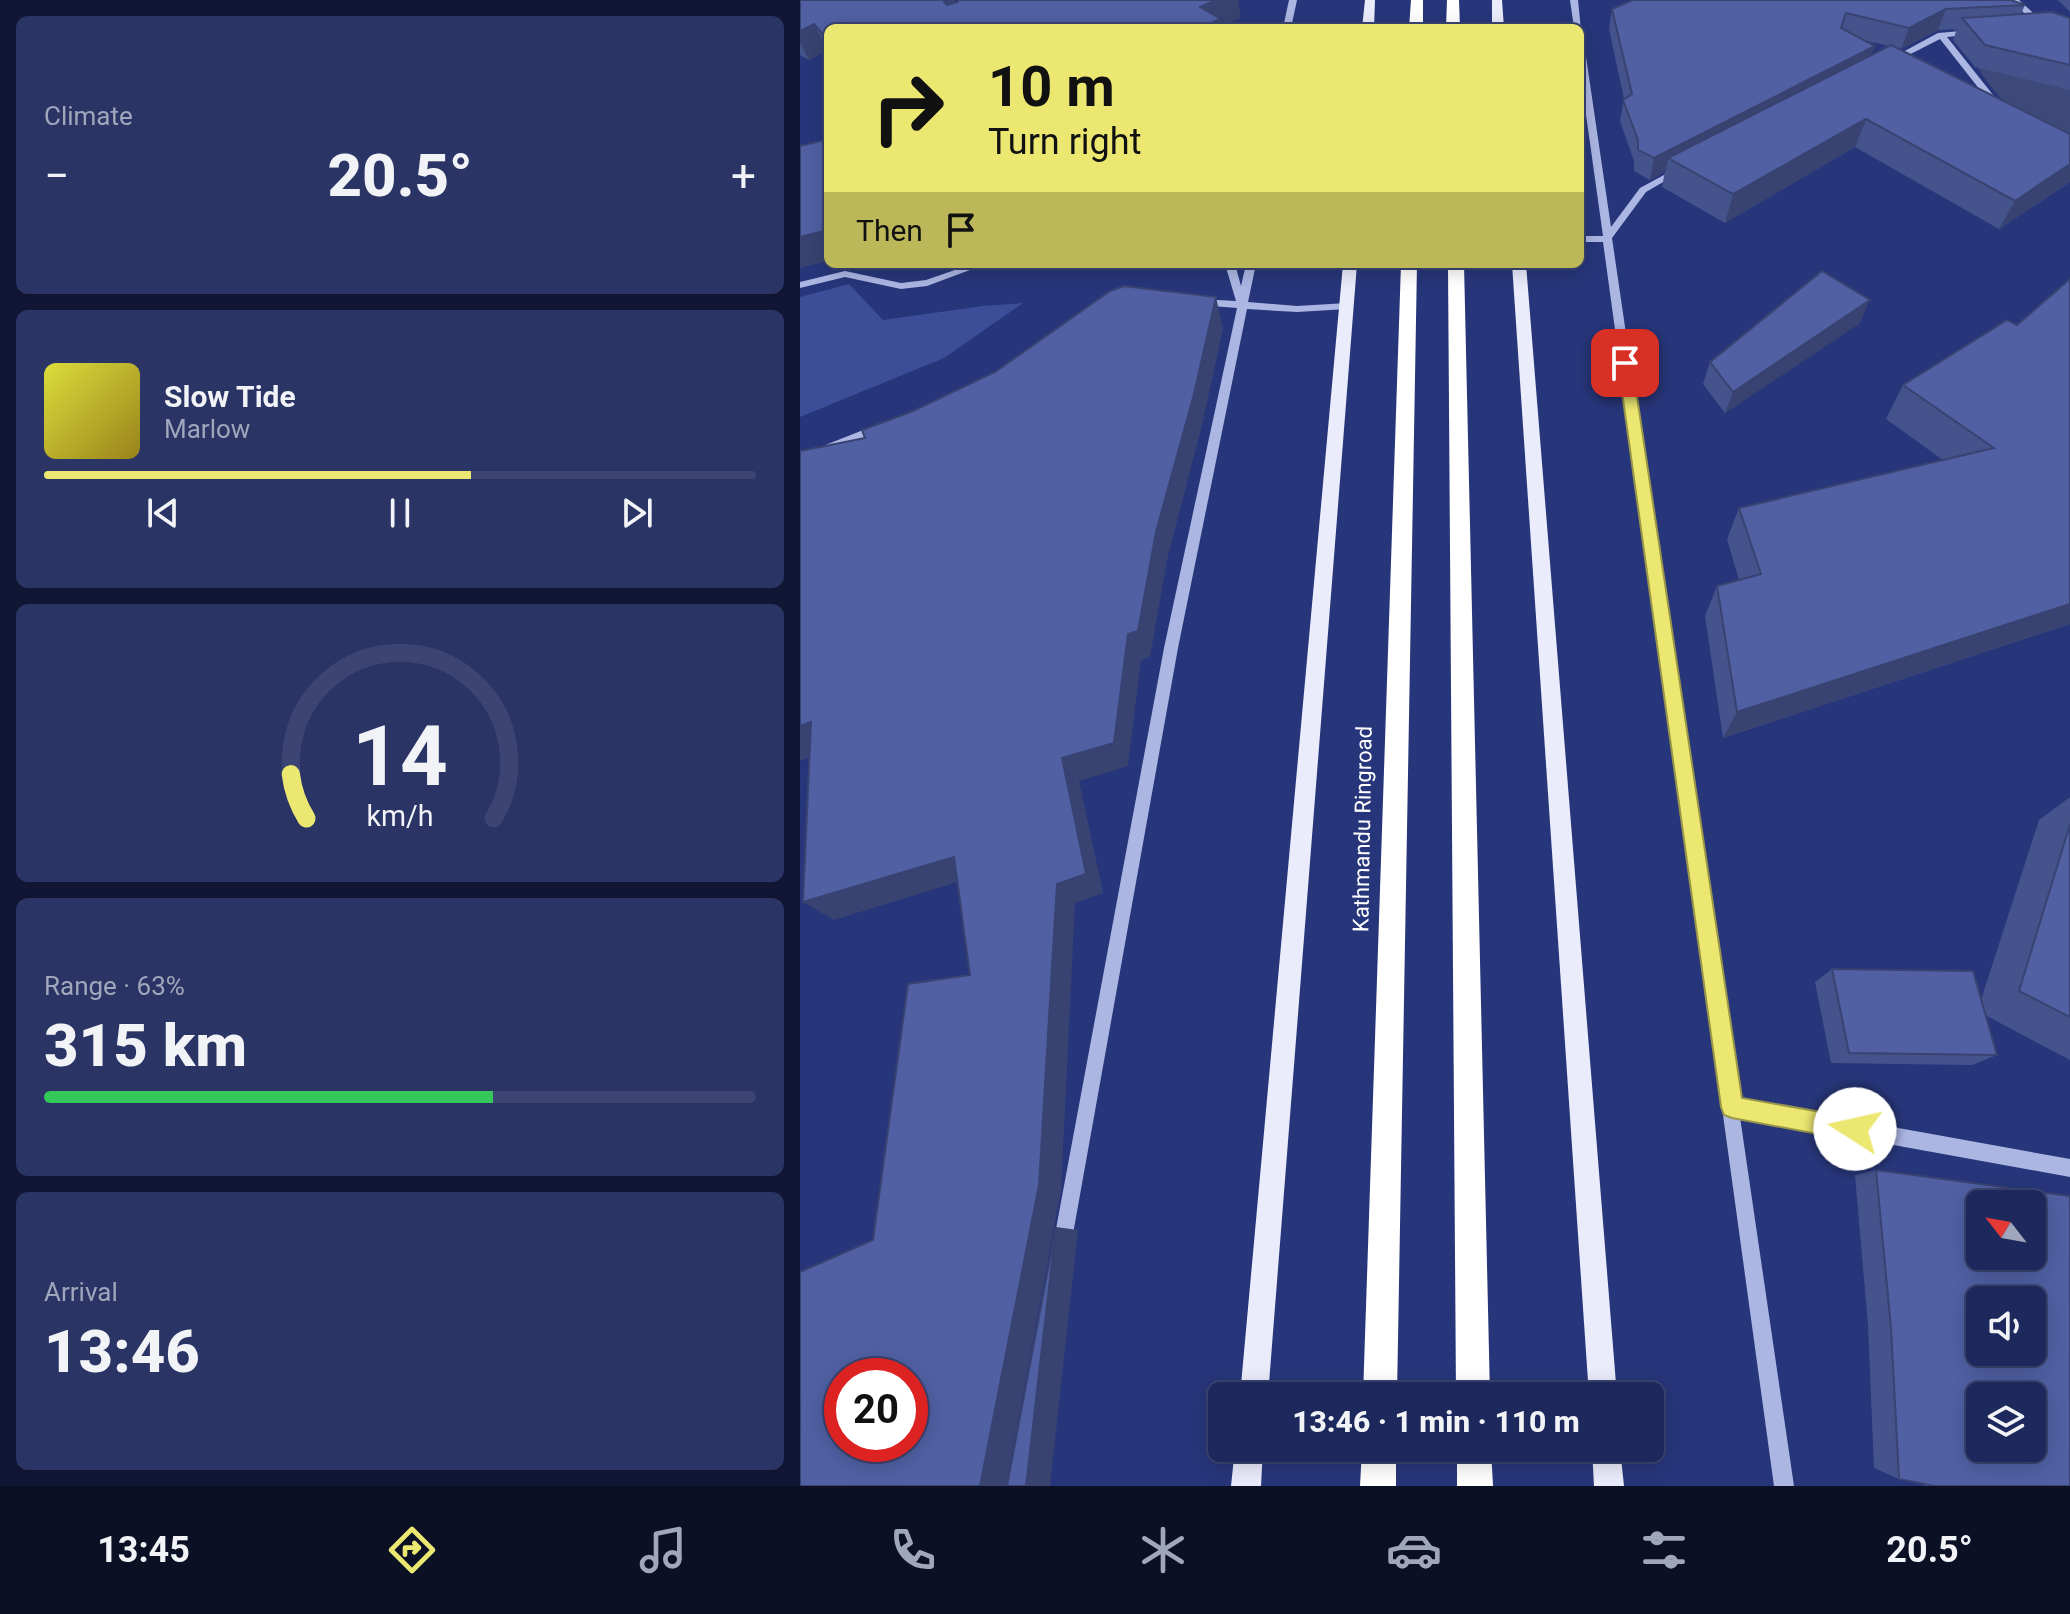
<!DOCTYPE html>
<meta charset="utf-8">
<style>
body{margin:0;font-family:Roboto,sans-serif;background:#2a3465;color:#f1f3f6;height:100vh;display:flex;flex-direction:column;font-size:30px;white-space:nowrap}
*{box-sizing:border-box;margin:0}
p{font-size:26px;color:#a0a6bb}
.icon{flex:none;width:44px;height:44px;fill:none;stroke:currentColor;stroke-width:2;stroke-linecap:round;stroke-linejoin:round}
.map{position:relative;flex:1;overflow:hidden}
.details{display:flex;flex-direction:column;gap:16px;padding:16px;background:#101633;width:800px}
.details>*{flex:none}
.hud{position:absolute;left:24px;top:24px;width:760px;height:244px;border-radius:12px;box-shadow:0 4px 20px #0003,0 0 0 2px #3b4472;background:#ebe771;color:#111;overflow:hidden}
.needle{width:52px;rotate:301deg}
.buttons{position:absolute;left:1166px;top:1190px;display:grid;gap:16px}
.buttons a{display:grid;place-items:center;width:80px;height:80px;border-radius:12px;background:#1d285c;box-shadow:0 4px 20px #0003,0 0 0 2px #3b4472;font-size:40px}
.speed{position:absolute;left:24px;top:1358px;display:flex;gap:16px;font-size:40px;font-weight:700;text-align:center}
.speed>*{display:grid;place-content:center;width:104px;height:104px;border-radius:50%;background:#1d285c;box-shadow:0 4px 20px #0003,0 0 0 2px #3b4472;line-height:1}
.speed .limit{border:12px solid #d22;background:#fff;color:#111}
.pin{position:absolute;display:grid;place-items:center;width:68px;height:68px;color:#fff;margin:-34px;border-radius:16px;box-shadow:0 4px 12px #0006}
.me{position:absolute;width:88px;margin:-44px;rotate:280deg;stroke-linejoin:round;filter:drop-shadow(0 0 6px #0008)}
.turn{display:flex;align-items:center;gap:28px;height:168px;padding:0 32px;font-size:36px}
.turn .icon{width:104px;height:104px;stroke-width:2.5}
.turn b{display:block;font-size:56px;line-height:68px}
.then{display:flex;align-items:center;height:76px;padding:0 32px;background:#0003;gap:16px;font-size:30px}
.big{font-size:60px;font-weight:800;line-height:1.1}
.details .widget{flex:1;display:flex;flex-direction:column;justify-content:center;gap:12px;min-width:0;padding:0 28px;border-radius:12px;background:#2a3465}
.details .dial{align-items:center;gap:0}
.dial svg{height:208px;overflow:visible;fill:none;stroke:#3b4472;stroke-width:7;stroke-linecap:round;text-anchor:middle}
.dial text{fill:#f1f3f6;stroke:none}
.song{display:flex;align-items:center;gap:24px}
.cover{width:96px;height:96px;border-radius:12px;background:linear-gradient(135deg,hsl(60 70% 55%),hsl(50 70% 35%))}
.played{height:8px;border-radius:4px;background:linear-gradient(90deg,#ebe771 60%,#3b4472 60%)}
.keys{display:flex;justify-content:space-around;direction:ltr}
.heat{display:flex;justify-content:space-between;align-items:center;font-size:44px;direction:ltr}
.charge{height:12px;border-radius:6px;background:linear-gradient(90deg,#34c759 63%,#3b4472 0)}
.trip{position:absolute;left:408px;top:1382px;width:456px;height:80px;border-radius:12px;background:#1d285c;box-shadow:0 4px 20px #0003,0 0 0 2px #3b4472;font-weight:800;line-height:80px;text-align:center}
.dock{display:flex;height:128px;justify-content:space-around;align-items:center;background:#0c1025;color:#a0a6bb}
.dock .icon{width:56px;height:56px}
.dock .selected{color:#ebe771}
.dock b{font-size:36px;color:#f1f3f6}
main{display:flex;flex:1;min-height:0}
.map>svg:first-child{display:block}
.green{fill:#3b4e97}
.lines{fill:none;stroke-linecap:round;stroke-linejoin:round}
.river{fill:#3d487b;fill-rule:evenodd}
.minor{fill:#abb6e3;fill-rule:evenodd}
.major{fill:#eaecfc;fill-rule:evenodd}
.highway{fill:#fff;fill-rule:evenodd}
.wall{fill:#45538c;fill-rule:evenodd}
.shaded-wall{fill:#384372}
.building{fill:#5060a3;stroke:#384372;stroke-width:2;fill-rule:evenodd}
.route{fill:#ebe771;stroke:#999649;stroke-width:2}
.labels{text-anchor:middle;stroke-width:8;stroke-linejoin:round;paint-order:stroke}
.street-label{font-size:22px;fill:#fff;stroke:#27367a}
</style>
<main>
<section class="details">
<div class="widget"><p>Climate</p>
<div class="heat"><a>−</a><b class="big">20.5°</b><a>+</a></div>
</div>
<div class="widget">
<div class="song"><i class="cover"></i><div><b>Slow Tide</b><p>Marlow</p></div></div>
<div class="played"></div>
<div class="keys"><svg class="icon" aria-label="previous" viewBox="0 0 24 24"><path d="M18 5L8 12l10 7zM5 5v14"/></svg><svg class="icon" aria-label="pause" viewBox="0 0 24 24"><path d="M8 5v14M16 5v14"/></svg><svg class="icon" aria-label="next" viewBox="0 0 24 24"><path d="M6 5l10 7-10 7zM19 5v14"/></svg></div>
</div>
<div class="widget dial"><svg viewBox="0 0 100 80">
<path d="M14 69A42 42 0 1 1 86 69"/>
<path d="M14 69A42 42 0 0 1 8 52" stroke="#ebe771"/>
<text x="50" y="56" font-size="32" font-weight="700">14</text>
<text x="50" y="72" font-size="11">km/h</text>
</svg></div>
<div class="widget"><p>Range · 63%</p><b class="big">315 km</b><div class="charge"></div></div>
<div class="widget"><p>Arrival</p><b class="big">13:46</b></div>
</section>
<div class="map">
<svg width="1270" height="1486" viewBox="0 0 1270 1486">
<rect width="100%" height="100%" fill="#27367a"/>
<polygon class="green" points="49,284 83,320 183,306 223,303 144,358 0,417 0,297"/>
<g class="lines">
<path class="river" d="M1136,0H1198L1255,79L1270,89V141C1199,123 1173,58 1136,0Z"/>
<g class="minor">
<polygon points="489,0 497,0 491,28 483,28"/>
<polygon points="770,0 778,0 781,30 774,28"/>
<polygon points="1211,0 1219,0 1245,24 1245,28 1239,28"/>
<polygon points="1173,30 1177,32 1176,34 1147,37 1201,105 1201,109 1195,109 1140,39 1095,62 1088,60 1138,33"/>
<polygon points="780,41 784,43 811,227 840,188 875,169 882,171 846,192 812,238 938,1099 1270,1159 1270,1177 940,1117 994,1486 974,1486 803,242 780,242 780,236 803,236 780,72"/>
<polygon points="172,264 186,264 127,286 101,289 45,277 0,288 0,282 45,271 101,283 126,280"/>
<polygon points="425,264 435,264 441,286 446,264 456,264 448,302 497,306 547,303 552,306 547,309 497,312 447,309 378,648 271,1245 269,1252 262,1254 255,1252 253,1245 364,648 437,308 399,305 394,302 399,299 436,301"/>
<polygon points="81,423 87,427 85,430 0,464 0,455"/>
</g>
<g class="major">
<polygon points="565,0 575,0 574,28 562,28"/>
<polygon points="692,0 702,0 704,28 692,28"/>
<polygon points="543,264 557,264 468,1396 440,1396"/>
<polygon points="712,264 726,264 817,1396 789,1396"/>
<polygon points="435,1448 463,1448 461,1486 431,1486"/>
<polygon points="792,1448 820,1448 824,1486 794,1486"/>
</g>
<g class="highway">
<polygon points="611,0 623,0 623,28 609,28"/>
<polygon points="647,0 659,0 660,28 646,28"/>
<polygon points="601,264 617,264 597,1396 563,1396"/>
<polygon points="648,264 664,264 690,1396 656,1396"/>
<polygon points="562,1448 596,1448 596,1486 560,1486"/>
<polygon points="657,1448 691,1448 693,1486 657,1486"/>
</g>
</g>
<g class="wall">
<polygon points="0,0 155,0 155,3 441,18 422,25 422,28 28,28 28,52 27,50 9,60 0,55"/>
<polygon points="1258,0 1270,0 1270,12"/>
<path d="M1225,5L1221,14L1270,18V90L1175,67L1153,40L1157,29L1138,30L1101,49L1096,48L1270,134V182L1199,229L1055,147L925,223L862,187L865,171L850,180L834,171V161L820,121L824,99L809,29L812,9ZM1063,40L1089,46L1071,55Z"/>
<polygon points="1270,279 1270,624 923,738 905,616 917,586 939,580 927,539 939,508 1143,460 1086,419 1103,385 1217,325"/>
<polygon points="1060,323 925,413 903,384 910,362"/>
<polygon points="1270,797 1270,1060 1185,1015 1197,1055 1172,1065 1031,1063 1015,982 1032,969 1181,1000 1239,820"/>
<polygon points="1076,1170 1270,1486 1124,1486 1124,1484 1099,1479 1074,1468 1068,1325 1055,1175"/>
</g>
<g class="shaded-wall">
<polygon points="144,0 155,0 154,28 144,2"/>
<polygon points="417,0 438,0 441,18 422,25 422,28 399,28 400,7"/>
<polygon points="1146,9 1138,30 1101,49 1109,28"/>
<polygon points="14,24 27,50 9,60 0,43 0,31"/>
<polygon points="1075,46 1067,66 868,158 866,171 850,180 854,158"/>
<polygon points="1066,119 1055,147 925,223 933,194"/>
<polygon points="1270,164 1270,182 1199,229 1215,201"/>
<polygon points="28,230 28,261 0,268 0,237"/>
<polygon points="416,297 423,329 402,425 367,560 350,657 341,660 328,766 279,781 303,893 275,903 261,1190 206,1486 180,1486 262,758 328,634"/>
<polygon points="1070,300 1060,323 925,413 933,392"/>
<polygon points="1270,604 1270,624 923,738 937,712"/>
<polygon points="11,722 38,746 0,761 0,726"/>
<polygon points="154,857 177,876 34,920 3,902"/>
<polygon points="256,1227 278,1230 250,1486 226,1486"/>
</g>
<g class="building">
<polygon points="0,0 144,0 144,2 147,5 158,2 158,0 417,0 400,7 421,19 399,28 28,28 28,41 14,24 0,31"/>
<polygon points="833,0 1211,0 1225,5 1146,9 1109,28 1046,13 1041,28 1075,46 854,158 838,150 838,140 823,100 832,94 812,9"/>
<polygon points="1252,12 1270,18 1270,65 1185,45 1162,18"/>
<polygon points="1091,45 1270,134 1270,164 1215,201 1066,119 933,194 868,158"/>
<polygon points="28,139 28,230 0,237 0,146"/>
<polygon points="1022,271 1070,300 933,392 910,362"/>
<polygon points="1270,279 1270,604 937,712 917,586 961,574 939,508 1194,448 1103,385 1207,320 1217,325"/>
<path d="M324,286L416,297L394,394L356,532L338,631L328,634L314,743L262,758L286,874L257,884L239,1185L180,1486H0V1272L73,1240L108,984L170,975L154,857L3,902L11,722L0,726V451L65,438L62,430L113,411L195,372L310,291ZM42,1376H110V1444H42Z"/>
<polygon points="1270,824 1270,1017 1219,991"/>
<polygon points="1032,969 1173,971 1197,1055 1049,1053"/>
<path d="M1076,1170L1270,1196V1486H1134L1099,1479L1091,1328ZM1180,1204H1232V1256H1180ZM1180,1300H1232V1352H1180ZM1180,1396H1232V1448H1180Z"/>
<polygon points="256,1227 226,1486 207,1486"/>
</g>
<polygon class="route" points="825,358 832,363 942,1098 1055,1118 1063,1121 1066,1129 1063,1137 1055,1141 932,1118 924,1115 921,1107 818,363"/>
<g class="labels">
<g class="street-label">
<text transform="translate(562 829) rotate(-89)" y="8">Kathmandu Ringroad</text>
</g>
</g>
</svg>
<div class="buttons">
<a><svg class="needle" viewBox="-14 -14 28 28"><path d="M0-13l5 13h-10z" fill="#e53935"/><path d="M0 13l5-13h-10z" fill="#a0a6bb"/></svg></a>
<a><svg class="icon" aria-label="sound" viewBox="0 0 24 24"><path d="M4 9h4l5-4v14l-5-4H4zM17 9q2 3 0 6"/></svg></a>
<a><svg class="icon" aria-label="layers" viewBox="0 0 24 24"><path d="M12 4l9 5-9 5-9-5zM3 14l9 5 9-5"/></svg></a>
</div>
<div class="speed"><div class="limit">20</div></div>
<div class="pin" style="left:825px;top:363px;background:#d93025"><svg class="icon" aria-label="arrive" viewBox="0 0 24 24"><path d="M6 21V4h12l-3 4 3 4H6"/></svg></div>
<svg class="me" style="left:1055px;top:1129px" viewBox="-20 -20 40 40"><circle r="19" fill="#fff"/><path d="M0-13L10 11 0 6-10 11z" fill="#ebe771"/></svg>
<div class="trip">13:46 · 1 min · 110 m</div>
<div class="hud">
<div class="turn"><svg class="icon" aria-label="right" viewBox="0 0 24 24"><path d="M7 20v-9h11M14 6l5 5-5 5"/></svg><div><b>10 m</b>Turn right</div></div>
<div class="then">Then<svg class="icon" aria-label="arrive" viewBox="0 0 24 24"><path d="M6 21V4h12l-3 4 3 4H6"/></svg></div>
</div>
</div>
</main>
<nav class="dock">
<b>13:45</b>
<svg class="icon selected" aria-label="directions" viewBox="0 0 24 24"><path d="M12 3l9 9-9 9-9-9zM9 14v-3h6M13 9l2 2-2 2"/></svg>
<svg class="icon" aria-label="music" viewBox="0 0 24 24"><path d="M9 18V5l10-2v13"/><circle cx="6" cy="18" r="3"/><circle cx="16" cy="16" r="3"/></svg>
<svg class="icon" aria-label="phone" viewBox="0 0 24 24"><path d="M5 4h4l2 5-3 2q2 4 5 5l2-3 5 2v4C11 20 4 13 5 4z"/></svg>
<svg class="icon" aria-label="climate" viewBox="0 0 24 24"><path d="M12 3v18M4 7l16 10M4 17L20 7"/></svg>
<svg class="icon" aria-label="car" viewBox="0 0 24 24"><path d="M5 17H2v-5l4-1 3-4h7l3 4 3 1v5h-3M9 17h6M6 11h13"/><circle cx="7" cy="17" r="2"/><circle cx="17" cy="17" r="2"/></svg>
<svg class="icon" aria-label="filters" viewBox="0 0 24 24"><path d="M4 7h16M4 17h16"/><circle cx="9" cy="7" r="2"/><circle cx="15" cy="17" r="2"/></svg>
<b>20.5°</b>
</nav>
